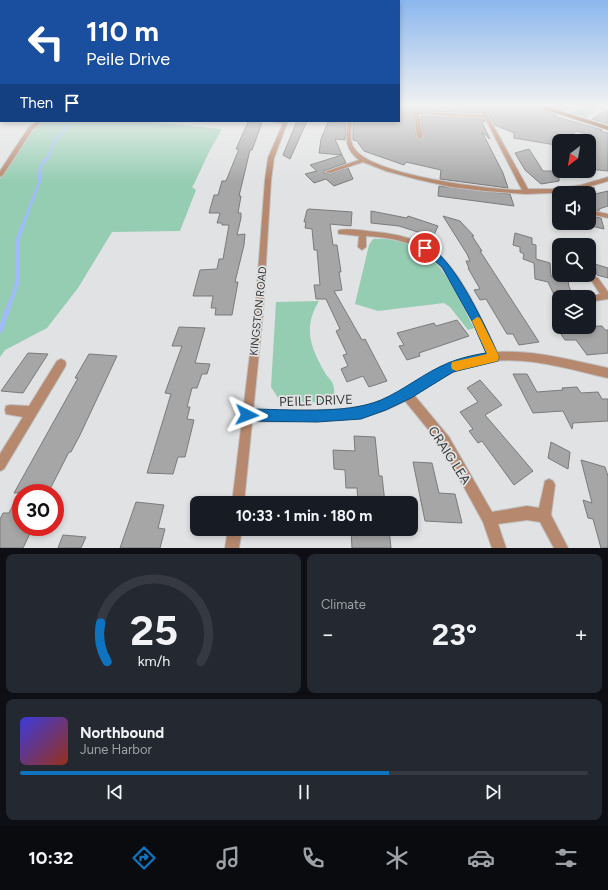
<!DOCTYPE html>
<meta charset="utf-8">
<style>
body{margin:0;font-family:Figtree,sans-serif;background:#242831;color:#f1f3f6;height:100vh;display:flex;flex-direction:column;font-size:15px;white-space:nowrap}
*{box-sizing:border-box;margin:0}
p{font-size:13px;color:#9ea1a6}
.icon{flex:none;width:22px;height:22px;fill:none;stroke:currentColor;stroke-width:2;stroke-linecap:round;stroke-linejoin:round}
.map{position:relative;height:548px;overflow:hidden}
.side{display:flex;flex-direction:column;gap:6px;padding:6px;background:#0d0f14;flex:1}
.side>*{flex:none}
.top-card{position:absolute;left:0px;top:0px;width:400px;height:122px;box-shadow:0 2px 6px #0003;background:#1a4fa0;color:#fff;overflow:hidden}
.needle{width:26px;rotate:211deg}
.controls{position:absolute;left:552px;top:134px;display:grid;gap:8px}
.controls a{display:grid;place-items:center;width:44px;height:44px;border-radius:8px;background:#171b24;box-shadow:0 2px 6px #0003;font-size:20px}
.speed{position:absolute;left:12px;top:484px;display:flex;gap:8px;font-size:20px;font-weight:700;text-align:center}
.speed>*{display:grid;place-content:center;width:52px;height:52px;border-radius:50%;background:#171b24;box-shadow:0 2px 6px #0003;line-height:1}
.speed .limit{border:6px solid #d22;background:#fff;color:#111}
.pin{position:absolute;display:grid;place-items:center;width:34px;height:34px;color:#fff;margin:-17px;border:2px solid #fff;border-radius:50%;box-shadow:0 1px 4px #0007}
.me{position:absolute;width:44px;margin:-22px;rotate:93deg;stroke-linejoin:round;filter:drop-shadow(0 0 3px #0008)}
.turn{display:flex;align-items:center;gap:14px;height:84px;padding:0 20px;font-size:18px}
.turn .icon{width:52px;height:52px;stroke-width:2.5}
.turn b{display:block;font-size:28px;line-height:34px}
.then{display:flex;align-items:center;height:38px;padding:0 20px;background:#0003;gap:8px;font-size:15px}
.big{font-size:30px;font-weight:700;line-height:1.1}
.side .widget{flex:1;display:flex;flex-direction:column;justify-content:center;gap:6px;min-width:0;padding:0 14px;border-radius:8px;background:#242831}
.side .dial{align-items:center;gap:0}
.dial svg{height:104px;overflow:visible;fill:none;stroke:#363941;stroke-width:7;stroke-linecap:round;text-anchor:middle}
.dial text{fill:#f1f3f6;stroke:none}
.song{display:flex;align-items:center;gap:12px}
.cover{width:48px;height:48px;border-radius:6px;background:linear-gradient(135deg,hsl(240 70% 55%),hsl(10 70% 35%))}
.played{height:4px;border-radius:2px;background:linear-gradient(90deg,#0f74c0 65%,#363941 65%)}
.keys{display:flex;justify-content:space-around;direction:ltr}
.heat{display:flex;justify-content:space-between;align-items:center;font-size:22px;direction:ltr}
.side .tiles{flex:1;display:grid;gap:6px;grid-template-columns:1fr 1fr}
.widget:last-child{grid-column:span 2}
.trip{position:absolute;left:190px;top:496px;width:228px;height:40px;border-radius:8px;background:#171b24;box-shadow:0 2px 6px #0003;font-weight:700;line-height:40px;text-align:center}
.tab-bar{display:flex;height:64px;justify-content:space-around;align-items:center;background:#090b0e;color:#9ea1a6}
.tab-bar .icon{width:28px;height:28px}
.tab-bar .current{color:#0f74c0}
.tab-bar b{font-size:18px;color:#f1f3f6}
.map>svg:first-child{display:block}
.green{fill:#95cdb2}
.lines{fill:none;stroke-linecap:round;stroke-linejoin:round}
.stream-far3{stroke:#9fbcf8;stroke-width:2.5}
.stream-far2{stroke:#9fbcf8;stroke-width:3}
.stream-far1{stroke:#9fbcf8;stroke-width:4}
.stream{stroke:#9fbcf8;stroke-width:5}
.building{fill:#a6a6a7;stroke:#7a7b7c}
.minor-casing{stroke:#bfc0c1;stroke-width:2}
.tertiary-casing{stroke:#bfc0c1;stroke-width:2}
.primary-casing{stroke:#bfc0c1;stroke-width:2}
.minor{fill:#b6886d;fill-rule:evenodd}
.tertiary{fill:#b6886d;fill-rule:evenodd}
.primary{fill:#7f4112;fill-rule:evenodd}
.route{fill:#0f74c0;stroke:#0a4b7d}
.slow{fill:#f59e0b}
.labels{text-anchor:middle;stroke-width:3.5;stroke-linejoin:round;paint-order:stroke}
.street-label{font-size:11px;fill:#373738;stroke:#e1e2e3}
.near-street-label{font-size:13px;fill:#373738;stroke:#e1e2e3}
</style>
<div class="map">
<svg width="608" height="548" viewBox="0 0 608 548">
<rect width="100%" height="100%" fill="#e1e2e3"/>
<g class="green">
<polygon points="584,106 596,109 585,118 567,112 573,112"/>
<polygon points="44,121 142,121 221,129 221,131 209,152 194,184 192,187 196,190 180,231 112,232 78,288 47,328 5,350 0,357 0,179 34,129"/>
<path d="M373,239C434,236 450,281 474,328L468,330L450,307L444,303L378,311L355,304L369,245Z"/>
<path d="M319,301C303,327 310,346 324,371C326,376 331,379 333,384C335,390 334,397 335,403L280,401L271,387L276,302Z"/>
</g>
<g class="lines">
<polyline class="stream-far3" points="48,158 52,145 71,121"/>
<path class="stream-far2" d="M23,225L40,180C38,171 41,163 48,157"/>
<polyline class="stream-far1" points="8,309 18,281 18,239 23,224"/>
<polyline class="stream" points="0,331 8,308"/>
</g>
<g class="building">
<polygon points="399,105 446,105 478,108 481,113 399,110"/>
<polygon points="490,105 495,107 501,105 530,105 556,115 554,116 602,130 600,131 608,133 608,171 589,169 589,135 577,131 559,141 556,145 514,138 514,133 495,125 485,107"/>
<polygon points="546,105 573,105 563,111"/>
<polygon points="608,109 608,124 592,119"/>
<polygon points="399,114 413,115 416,137 419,140 424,137 421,116 484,119 485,122 481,120 490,139 482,132 503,173 508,188 440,179 441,170 406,162 404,165 364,151 357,141 353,140 353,121 399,121"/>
<polygon points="297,121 307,121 290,159 283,155"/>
<polygon points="341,121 346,121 345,140 335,139 342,155 319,153 321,139 328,122 341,122"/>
<polygon points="248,122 262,123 252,150 250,150 239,196 241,196 238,213 241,213 241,218 237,235 245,234 244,245 235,282 238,282 232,315 215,315 216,308 211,308 213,296 193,296 200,270 217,269 219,259 223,259 229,225 222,225 222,223 217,223 220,213 209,213 214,195 218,195 222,181 226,181 239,149 236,149"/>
<polygon points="529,149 543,171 559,171 559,181 541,184 525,170 515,153"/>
<polygon points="342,155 346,163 324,171 324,173 330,174 348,168 353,179 334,186 326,179 314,183 305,174 317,171 310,165"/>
<polygon points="439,186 510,194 514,206 438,196"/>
<polygon points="594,187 595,194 608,191 608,206 599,209 599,211 589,209 589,188"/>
<polygon points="309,209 352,212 351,226 330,224 333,245 337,245 341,272 339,272 342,290 334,291 362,340 365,339 387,381 369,387 363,376 347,382 341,369 348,366 343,355 347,354 336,331 340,329 326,299 316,299 314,285 320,285 317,250 314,250 312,229 305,228 306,222 304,222 307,210"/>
<polygon points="371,211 407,218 408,216 438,226 434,235 426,232 424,234 399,226 371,223"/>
<polygon points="443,216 460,221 474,236 472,236 482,251 480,251 539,342 519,345 513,334 507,334 486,299 480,300 474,290 480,289 468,268 469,268 466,261 470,261 467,254"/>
<polygon points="589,216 601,218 604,229 591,226"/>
<polygon points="515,233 532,238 532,244 536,245 536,259 550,263 551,276 568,280 569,287 574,297 555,297 548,282 535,279 534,263 523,259 524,254 520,252 520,247 513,245"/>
<polygon points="595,264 608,268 608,278 597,275"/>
<polygon points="457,320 469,336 419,353 420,356 407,360 399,346 404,345 397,333 434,323 436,326"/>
<polygon points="602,326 605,330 608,330 608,353 587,355 576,340 565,340 556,327"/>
<polygon points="179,327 205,328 195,363 210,364 207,374 202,374 197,388 192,388 187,407 190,407 187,419 194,420 185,457 178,457 173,474 147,473 171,394 165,393 182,346 172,346"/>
<polygon points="28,353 48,354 23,393 1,391"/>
<polygon points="89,354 117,356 80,435 71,452 69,452 48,493 21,493 21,527 33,527 23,548 0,548 0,519 3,513 9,513 19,493 14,493 78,378 75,378"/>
<polygon points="513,374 527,374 537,392 563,390 562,388 577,387 581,393 598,392 602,399 608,399 608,421 573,423 572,429 563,411 533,413"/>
<polygon points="480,380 502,405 485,415 533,471 514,485 482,441 478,443 469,431 473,429 460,412 478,402 467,388"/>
<polygon points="354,436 375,437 379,476 382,476 385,503 358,503 357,488 346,488 345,470 334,469 333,450 355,451"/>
<polygon points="551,442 570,452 568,469 548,458"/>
<polygon points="581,460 605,467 608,476 608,548 601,548 593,519 588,518 583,500 592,503"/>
<polygon points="413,462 432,463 439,493 455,494 462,523 425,521"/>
<polygon points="136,502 164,505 158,528 165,529 160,548 120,548"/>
<polygon points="360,529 389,529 391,548 352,548 351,530 361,530"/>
<polygon points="63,535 86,537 81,548 58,548"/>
</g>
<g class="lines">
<g class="minor-casing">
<g id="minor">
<path d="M478,105H482L528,189H552L581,185L608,177V181L582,189L552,193L526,194L485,191L451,187L416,179L386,171L363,162L330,173L325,172L359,160C344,148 346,139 348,121H352C351,130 349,140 354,148C370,175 490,190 522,190L485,118L419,114L423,137L420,139L417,137L414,114L399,113V111L483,115Z"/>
<polygon points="590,105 596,105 592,108 588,108 588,107"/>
<polygon points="38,121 43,121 33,129 3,175 0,177 0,171 29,127"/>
<path d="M271,121H288V122C284,124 275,123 271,121Z"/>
<polygon points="589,210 608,214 608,218 589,214"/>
<path d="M339,230C350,228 365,231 376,232C396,234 415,238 432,249C461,269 482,321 497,352C535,350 571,360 608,368V378C565,368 518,353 474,364C452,370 433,384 414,395L449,437L492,512L527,506L539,508L545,481L549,479L553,481L555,485L551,515L568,548H554L540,522L527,520L498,524L506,548H492L483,522L441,445L405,401C369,420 342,420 303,421C284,422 266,422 247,421L243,419L241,415L243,411L247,409C267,411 288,411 308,410C332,410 357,410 380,401C419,386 443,361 487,353C471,317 453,264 414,246C400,239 382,237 366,236V247L362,250L358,247L359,236L342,234H339L338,232Z"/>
<polygon points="595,277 598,278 608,292 608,299 589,302 588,297 600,294 591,280 592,278"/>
<polygon points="61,359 65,361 66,364 65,367 4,469 0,471 0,454 23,417 6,414 5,410 6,406 10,405 29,406 57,361"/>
</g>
</g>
<g class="tertiary-casing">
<g id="tertiary">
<polygon points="284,121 288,121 274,158 271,180 263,312 244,503 232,503 255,312 265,180 268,158"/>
<polygon points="228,529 242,529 239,548 225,548"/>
</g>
</g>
<g class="primary-casing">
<polygon id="primary" points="531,105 540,105 608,126 608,130"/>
</g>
<use href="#minor" class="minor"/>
<use href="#tertiary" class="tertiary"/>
<use href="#primary" class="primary"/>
</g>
<linearGradient id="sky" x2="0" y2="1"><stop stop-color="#8bb7ee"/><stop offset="0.58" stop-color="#f2f2f2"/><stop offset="1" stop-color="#f2f2f2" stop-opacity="0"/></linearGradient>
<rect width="608" height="182" fill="url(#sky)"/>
<path class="route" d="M425,245C452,253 488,331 499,357L498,361L453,372L411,398L386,410L361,419L317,422L247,421L243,420L241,415L243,411L247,409C286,409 346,415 381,400C404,390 424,373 448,363C460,358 473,355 486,353L472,321L442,267L420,248Z"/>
<polygon class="slow" points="477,317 480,318 498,354 499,357 498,361 456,371 452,369 451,366 452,362 487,354 472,321"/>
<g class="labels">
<g class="street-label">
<text transform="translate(258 311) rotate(-84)" y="4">KINGSTON ROAD</text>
</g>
<g class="near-street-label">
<text transform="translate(316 400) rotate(-2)" y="5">PEILE DRIVE</text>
<text transform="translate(450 455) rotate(57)" y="5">CRAIG LEA</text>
</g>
</g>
</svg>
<div class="controls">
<a><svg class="needle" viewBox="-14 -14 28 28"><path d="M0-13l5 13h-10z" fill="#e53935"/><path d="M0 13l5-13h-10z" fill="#9ea1a6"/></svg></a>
<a><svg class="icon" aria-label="sound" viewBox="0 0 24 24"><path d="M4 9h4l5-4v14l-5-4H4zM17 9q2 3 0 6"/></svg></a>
<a><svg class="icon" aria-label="search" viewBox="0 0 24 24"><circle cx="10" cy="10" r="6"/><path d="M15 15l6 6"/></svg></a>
<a><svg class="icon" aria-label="layers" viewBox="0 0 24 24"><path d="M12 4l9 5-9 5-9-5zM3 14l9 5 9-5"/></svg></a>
</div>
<div class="speed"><div class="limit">30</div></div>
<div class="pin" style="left:425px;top:248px;background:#d93025"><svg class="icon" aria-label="arrive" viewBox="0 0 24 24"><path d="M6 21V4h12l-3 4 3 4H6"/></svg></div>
<svg class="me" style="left:247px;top:415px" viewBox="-20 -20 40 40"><path d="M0-17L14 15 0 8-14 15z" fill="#0f74c0" stroke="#fff" stroke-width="4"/></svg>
<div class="trip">10:33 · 1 min · 180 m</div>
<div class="top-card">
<div class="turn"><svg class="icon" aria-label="left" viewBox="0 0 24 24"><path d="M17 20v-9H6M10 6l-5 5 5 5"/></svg><div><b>110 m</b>Peile Drive</div></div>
<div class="then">Then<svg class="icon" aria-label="arrive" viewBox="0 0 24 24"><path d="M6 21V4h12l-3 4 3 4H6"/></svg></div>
</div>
</div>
<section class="side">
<div class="tiles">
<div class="widget dial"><svg viewBox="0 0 100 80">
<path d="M14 69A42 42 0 1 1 86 69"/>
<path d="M14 69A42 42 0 0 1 9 39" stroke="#0f74c0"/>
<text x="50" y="56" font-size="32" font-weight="700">25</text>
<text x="50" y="72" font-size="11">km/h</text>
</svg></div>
<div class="widget"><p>Climate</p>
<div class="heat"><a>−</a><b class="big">23°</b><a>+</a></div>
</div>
<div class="widget">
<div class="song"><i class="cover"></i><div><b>Northbound</b><p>June Harbor</p></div></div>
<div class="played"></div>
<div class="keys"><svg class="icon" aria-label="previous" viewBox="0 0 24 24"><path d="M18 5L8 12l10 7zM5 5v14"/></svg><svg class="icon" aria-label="pause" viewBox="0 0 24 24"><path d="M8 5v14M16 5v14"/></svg><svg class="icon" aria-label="next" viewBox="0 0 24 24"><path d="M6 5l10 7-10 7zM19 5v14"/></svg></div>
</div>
</div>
</section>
<nav class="tab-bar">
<b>10:32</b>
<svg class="icon current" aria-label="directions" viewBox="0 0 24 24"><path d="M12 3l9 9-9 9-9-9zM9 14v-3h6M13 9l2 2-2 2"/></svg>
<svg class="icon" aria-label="music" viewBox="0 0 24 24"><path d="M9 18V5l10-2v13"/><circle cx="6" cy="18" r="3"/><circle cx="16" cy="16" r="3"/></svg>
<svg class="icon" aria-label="phone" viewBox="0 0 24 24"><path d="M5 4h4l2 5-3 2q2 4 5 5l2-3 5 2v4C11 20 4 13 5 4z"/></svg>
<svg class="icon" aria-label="climate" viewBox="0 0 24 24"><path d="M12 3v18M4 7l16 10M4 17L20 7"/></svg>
<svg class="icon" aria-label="car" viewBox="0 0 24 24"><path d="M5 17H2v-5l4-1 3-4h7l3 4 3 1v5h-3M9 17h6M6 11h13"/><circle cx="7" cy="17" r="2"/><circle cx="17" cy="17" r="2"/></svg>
<svg class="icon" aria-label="filters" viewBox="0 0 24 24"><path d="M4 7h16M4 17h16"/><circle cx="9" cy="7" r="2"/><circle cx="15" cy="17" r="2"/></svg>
</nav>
